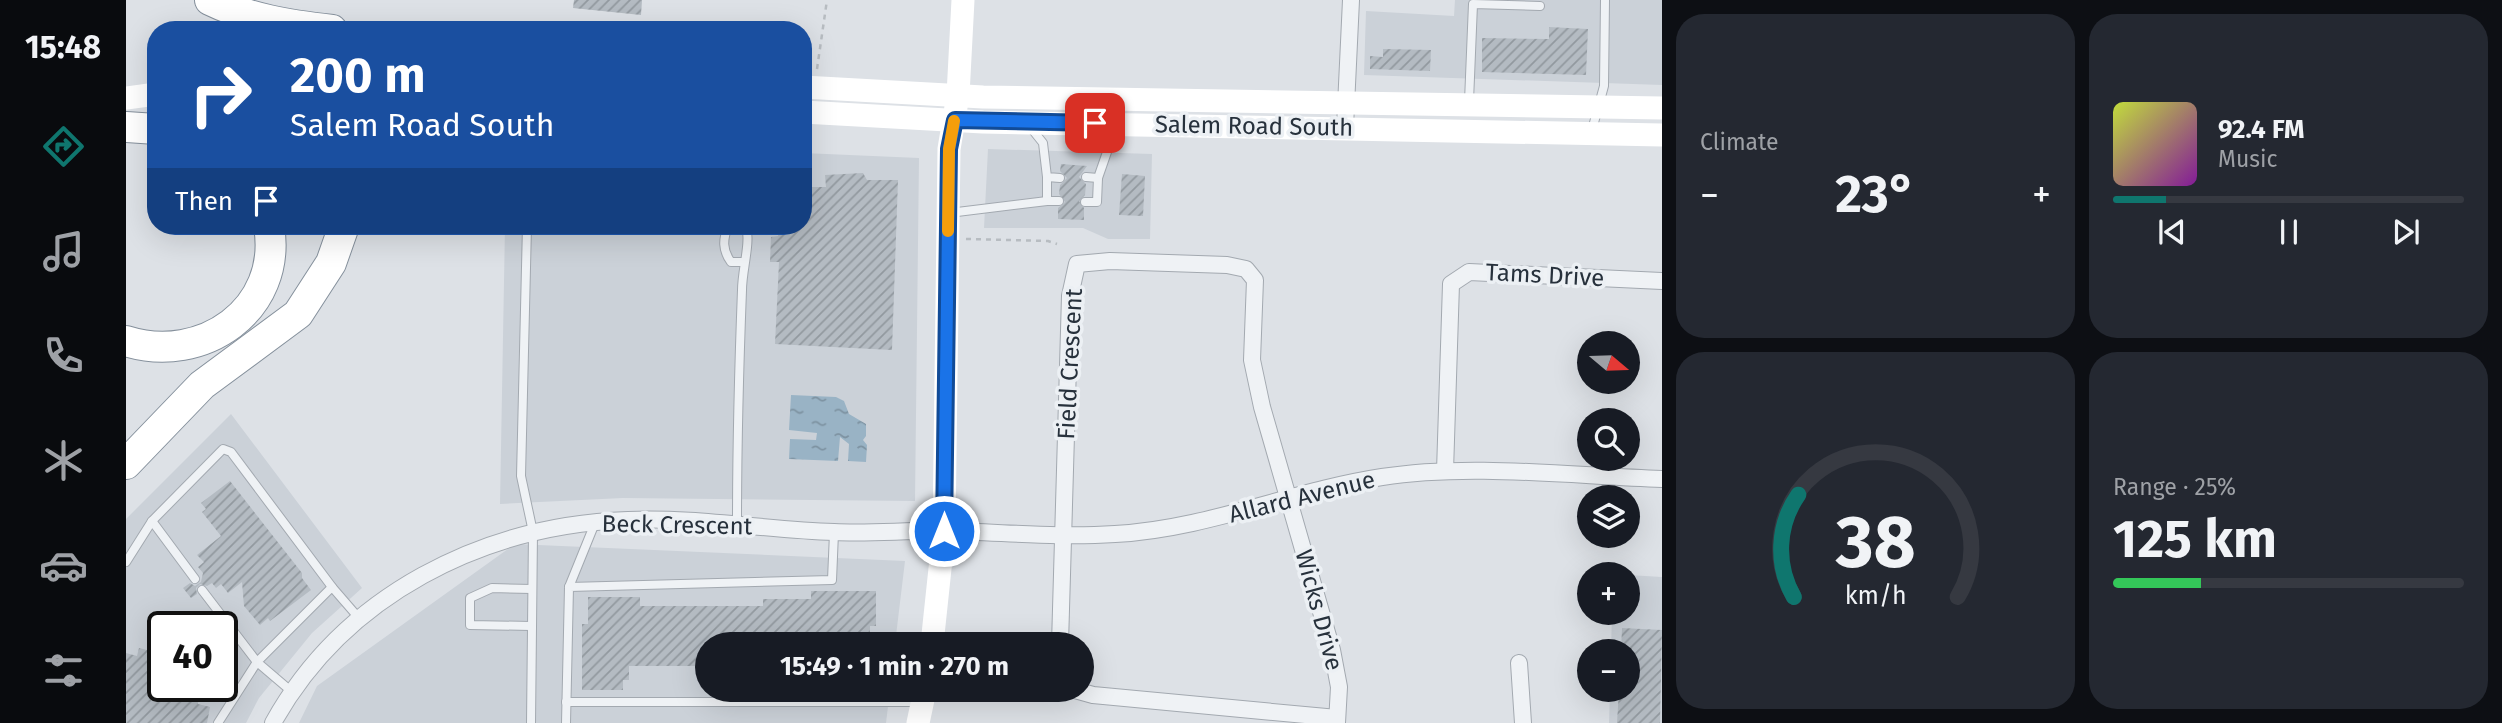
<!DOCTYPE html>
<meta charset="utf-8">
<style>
body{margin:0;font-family:"Fira Sans",sans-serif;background:#242831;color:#f1f3f6;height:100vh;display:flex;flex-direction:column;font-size:26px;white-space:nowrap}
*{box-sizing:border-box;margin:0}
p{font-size:23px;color:#9ea1a6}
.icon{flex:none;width:38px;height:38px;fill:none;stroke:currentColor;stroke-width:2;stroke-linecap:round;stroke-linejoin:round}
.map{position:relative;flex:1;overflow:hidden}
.details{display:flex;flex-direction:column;gap:14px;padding:14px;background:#0d0f14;width:840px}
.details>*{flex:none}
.top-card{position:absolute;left:21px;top:21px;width:665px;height:214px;border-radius:28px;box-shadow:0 7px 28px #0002;background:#1a4fa0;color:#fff;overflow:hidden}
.needle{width:46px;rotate:109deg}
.controls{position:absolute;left:1451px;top:331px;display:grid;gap:14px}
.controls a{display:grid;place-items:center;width:63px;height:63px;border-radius:50%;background:#171b24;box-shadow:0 7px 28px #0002;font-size:35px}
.speed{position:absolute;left:21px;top:611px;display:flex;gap:14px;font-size:35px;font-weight:700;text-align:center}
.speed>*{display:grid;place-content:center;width:91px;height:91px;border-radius:50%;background:#171b24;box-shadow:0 7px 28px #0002;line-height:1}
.speed .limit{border:4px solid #111;border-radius:10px;background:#fff;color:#111}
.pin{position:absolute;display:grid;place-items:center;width:60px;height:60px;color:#fff;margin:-30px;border-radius:14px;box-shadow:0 4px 10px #0006}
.me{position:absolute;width:77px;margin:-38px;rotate:0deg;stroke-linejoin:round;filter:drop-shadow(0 0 5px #0008)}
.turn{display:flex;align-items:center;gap:24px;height:147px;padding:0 28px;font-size:32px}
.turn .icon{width:91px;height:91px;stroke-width:2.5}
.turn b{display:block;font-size:49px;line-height:60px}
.then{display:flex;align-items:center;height:66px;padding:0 28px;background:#0003;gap:14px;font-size:26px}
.big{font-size:52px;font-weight:700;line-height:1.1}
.details .tile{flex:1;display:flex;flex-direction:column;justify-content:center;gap:10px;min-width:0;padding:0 24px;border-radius:28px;background:#242831}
.details .dial{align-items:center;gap:0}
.dial svg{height:182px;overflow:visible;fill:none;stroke:#363941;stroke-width:7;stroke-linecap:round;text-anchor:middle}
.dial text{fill:#f1f3f6;stroke:none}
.song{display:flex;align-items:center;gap:21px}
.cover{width:84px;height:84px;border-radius:10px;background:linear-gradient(135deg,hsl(70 70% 55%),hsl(290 70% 35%))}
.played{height:7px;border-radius:4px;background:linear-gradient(90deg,#0f766e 15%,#363941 15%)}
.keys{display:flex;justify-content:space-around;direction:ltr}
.heat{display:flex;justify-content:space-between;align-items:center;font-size:38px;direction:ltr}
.charge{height:10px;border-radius:5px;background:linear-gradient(90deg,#34c759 25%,#363941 0)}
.details .tiles{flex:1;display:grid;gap:14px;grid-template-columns:repeat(2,1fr)}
.trip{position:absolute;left:569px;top:632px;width:399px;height:70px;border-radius:35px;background:#171b24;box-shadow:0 7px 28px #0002;font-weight:700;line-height:70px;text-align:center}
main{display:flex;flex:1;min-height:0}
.tabs{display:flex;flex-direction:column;width:126px;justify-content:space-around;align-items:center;background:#090b0e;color:#9ea1a6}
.tabs .icon{width:49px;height:49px}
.tabs .on{color:#0f766e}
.tabs b{font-size:32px;color:#f1f3f6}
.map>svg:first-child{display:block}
.built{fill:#cbd1d8;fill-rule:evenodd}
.water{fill:url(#water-ripples)}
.building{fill:url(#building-hatch)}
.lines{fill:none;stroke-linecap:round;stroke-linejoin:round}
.lane-casing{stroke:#a3a9b0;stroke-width:10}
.street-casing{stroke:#a3a9b0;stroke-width:18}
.highway-casing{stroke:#85909c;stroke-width:32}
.path{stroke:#b7bcc1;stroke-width:2.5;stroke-dasharray:5 5;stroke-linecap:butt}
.lane{stroke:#eff2f5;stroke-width:8}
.street{stroke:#eff2f5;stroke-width:16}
.secondary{stroke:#fff;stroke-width:23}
.highway{stroke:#fff;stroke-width:30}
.route-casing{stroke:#114b97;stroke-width:18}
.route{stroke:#1a73e8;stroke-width:12}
.slow{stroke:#f59e0b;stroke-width:12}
.labels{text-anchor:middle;stroke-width:7;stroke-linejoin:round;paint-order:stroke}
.street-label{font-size:24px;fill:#27313c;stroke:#ecf0f4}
</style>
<main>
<nav class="tabs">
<b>15:48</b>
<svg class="icon on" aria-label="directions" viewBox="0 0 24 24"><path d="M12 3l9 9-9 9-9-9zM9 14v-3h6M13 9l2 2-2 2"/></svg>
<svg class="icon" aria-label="music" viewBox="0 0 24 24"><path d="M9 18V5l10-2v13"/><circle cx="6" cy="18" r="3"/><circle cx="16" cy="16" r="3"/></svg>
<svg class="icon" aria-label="phone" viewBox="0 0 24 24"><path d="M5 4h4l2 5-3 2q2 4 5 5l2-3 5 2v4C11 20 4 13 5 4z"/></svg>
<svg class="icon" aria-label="climate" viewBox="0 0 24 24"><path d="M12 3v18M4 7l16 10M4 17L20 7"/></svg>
<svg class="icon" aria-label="car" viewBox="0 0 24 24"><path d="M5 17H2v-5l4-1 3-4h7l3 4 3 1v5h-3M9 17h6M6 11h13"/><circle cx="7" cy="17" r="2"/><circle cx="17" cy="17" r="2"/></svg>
<svg class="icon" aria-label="filters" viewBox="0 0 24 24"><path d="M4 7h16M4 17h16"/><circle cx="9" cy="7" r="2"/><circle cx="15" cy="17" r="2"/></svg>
</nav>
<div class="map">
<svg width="1536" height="723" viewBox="0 0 1536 723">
<defs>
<pattern id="water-ripples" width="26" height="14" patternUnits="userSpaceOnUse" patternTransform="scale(1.75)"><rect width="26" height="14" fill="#99b3c5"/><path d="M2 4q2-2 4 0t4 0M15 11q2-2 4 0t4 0" fill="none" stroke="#7d92a1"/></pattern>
<pattern id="building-hatch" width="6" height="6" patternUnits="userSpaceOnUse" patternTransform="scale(1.75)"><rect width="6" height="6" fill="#b4bbc2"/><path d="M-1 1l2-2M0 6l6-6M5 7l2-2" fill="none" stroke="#92999f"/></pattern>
</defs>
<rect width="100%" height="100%" fill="#dde1e6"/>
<g class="built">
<polygon points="1329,0 1536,0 1536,85 1238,75 1240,11 1328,16"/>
<polygon points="862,149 1026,154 1024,239 982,239 957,228 858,228"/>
<polygon points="677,153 793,158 789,501 497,498 374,504 379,226 677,226"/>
<path d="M105,414L236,588L186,633L133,698L120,723H0V519ZM37,626H96V686H37Z"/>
<polygon points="389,544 779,561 769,644 581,644 581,690 764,690 760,723 173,723 191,686"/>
<polygon points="1502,575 1536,577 1536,723 1483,723 1484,690 1502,690 1502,651 1485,651 1486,613 1502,612"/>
</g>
<polygon class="water" points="665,395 710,397 718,401 723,414 740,424 740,436 737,440 741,445 740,462 722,461 723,444 714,437 712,461 663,459 664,439 690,440 691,433 663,430"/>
<g class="building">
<polygon points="448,0 516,0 515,15 447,8"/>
<polygon points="1423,27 1462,29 1460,75 1356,72 1356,38 1423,39"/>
<polygon points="1257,49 1305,50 1304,71 1244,69 1244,56 1257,57"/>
<polygon points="935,164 961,166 953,177 960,184 959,195 953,201 958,208 958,220 932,219 932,208 939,202 933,194 934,185 941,178 934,171"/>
<polygon points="737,173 741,180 772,180 766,350 649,344 653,262 644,262 645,237 652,236 653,226 677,226 677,187 700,187 699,175"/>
<polygon points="996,174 1019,176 1017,216 993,215"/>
<polygon points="104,481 176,573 176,578 185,590 144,621 142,618 134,625 118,606 116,582 102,593 95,584 90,588 86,583 81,586 74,584 70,588 71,594 65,598 57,588 64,583 69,586 75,582 77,573 72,567 78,562 71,555 95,536 76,512 80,509 75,503"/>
<polygon points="685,591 750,591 750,626 744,626 744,644 581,644 581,666 503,666 503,680 497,680 497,690 456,690 456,624 462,624 462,597 514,597 514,606 637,606 637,599 685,599"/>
<polygon points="1496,628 1536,630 1534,723 1491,723 1493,690 1502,690 1502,651 1495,651"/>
<polygon points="13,648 37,654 37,686 71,686 72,704 84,707 81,723 0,723 0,653 11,656"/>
</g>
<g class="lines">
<g class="lane-casing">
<g id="lane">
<polyline points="1343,101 1347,4 1414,6"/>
<polyline points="905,128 917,143 921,177 934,178"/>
<polyline points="1466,130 1478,86 1479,0"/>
<polyline points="921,177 921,201 933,201"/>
<polyline points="960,177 972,178 990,126"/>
<polyline points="959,202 971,202 972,178"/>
<polyline points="823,213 921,201"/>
<polyline points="401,226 395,476 407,532 405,723"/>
<path d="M602,226C597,239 596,250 605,262H617"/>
<polyline points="26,521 69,579"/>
<path d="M611,523C611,445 613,368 616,290C616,270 625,242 620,226"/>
<polyline points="0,562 26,521 97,449 105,452 206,587"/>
<polyline points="443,587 469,523"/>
<polyline points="76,590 131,662 92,723"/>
<polyline points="405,626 344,625 344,598 366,588 406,589"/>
<polyline points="165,691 131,662 206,587 232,617"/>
<polyline points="440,702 794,702"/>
<polyline points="440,723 443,587 706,580 708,533"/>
</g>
</g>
<g class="street-casing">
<g id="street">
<polyline points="1219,127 1225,0"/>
<polyline points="1319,471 1325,284 1343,272 1536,281"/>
<polyline points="934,644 944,296 951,264 984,261 1101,265 1120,269 1129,280 1126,360 1136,407 1206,650 1213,687 1211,723"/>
<polyline points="1393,663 1397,723"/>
<polyline points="949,690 967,695 1211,718"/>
<path d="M147,723C218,595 357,525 502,520C571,517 640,530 708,532C745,534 782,530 819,531C876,532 932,538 989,534C1081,529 1165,491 1256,477C1343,463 1447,476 1536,479"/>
</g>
</g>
<g class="highway-casing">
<g id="highway">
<path d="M84,0C123,19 163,25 206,30"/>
<polyline points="0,127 30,129"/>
<path d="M0,341C76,365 157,310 143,226"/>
<polyline points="0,464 76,385 172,314 205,263 218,226"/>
</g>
</g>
<g class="path">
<polyline points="691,69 701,0"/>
<polyline points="840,239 922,241 931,244"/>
</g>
<use href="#lane" class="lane"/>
<use href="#street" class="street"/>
<g class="secondary">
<polyline points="677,87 857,97 1536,108"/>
<polyline points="0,98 30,94"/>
<polyline points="677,112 857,122 1536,135"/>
<polyline points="806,644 818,531 823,149 832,95 837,0"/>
<polyline points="792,723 799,690"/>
</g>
<use href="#highway" class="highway"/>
</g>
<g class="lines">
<g class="route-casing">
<polyline id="route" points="818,531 823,149 829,120 969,123"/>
</g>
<use href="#route" class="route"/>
<polyline class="slow" points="822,231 823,149 828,121"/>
</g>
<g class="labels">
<g class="street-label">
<text transform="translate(1128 126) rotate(1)" y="8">Salem Road South</text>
<text transform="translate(1419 275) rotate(3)" y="8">Tams Drive</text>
<text transform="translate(944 364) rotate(-87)" y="8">Field Crescent</text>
<text transform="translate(1176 497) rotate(-14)" y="8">Allard Avenue</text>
<text transform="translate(551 525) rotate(1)" y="8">Beck Crescent</text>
<text transform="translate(1193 610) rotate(75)" y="8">Wicks Drive</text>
</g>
</g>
</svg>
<div class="controls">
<a><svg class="needle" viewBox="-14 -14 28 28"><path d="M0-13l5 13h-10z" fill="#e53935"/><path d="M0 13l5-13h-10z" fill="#9ea1a6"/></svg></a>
<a><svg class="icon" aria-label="search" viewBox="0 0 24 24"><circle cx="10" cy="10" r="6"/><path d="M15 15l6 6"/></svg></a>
<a><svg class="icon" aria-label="layers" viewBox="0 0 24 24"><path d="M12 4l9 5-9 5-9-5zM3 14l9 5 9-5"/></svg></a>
<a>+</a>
<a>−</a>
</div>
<div class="speed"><div class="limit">40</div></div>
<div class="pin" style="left:969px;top:123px;background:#d93025"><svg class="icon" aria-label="arrive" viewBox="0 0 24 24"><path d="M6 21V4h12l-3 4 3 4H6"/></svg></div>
<svg class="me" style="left:818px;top:531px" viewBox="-20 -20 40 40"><circle r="17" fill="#1a73e8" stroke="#fff" stroke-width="3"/><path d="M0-11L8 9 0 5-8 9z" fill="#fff"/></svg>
<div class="trip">15:49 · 1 min · 270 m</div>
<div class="top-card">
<div class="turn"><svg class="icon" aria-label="right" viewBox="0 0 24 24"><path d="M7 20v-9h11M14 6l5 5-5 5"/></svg><div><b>200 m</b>Salem Road South</div></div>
<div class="then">Then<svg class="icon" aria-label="arrive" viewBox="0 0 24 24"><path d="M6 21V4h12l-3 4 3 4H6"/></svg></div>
</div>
</div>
<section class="details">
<div class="tiles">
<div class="tile"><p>Climate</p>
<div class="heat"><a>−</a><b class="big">23°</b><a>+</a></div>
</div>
<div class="tile">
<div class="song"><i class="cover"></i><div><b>92.4 FM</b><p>Music</p></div></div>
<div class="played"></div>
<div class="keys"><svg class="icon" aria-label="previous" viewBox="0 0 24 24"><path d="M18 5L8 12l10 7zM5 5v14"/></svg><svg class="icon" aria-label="pause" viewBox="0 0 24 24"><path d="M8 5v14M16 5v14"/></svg><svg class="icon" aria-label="next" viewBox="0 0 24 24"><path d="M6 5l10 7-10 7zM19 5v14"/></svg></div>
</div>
<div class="tile dial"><svg viewBox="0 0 100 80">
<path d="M14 69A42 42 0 1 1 86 69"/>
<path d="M14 69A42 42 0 0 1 16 24" stroke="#0f766e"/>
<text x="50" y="56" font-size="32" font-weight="700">38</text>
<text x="50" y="72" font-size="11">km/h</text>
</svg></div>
<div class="tile"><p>Range · 25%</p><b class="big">125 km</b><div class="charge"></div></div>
</div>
</section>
</main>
